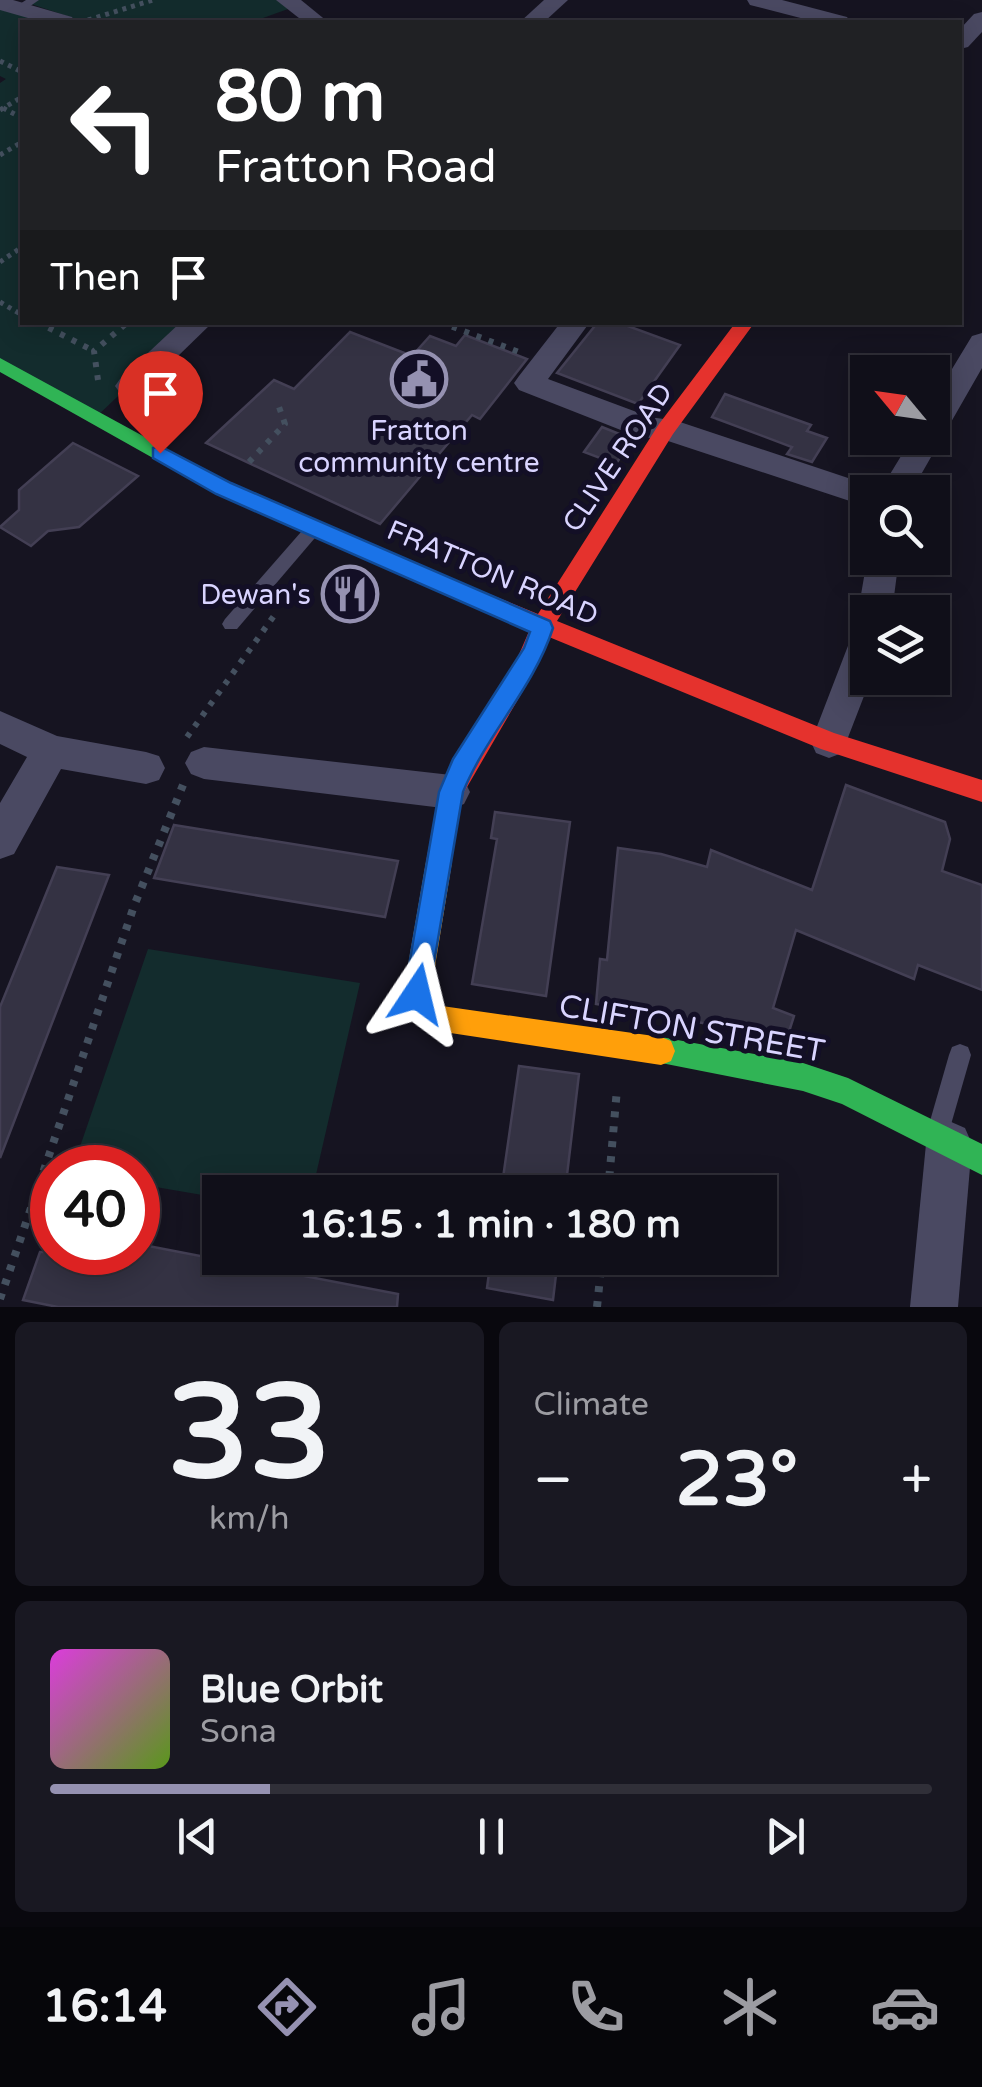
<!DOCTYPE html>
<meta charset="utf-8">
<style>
body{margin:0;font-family:"Varela Round",sans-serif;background:#191822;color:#f1f3f6;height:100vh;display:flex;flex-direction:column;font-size:38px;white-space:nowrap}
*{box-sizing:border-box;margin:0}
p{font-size:32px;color:#9c9ca2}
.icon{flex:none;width:55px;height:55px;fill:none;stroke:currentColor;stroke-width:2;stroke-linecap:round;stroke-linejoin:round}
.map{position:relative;height:1307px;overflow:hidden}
.details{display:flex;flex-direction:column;gap:15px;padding:15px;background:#09080e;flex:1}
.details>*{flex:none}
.hud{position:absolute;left:20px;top:20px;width:942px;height:305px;border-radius:0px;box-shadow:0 5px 25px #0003,0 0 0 2px #302f38;background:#202124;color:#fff;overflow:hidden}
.needle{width:65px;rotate:299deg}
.tools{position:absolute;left:850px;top:355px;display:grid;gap:20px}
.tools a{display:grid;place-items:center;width:100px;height:100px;border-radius:0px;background:#100f19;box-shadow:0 5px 25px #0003,0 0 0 2px #302f38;font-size:50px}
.speed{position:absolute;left:30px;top:1145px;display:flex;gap:20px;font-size:50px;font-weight:700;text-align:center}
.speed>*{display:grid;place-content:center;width:130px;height:130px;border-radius:50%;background:#100f19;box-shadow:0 5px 25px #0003,0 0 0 2px #302f38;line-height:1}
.speed .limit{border:15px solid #d22;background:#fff;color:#111}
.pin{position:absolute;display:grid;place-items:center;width:85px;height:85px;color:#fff;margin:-102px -42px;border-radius:50% 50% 50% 0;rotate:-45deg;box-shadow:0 0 10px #0007}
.pin .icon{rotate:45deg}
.me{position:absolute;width:110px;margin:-55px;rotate:10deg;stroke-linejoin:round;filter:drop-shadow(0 0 8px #0008)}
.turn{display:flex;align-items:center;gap:35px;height:210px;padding:0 30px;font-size:45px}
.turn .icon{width:130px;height:130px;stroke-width:2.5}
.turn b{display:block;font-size:70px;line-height:85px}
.then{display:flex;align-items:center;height:95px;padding:0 30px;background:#0003;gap:20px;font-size:38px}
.big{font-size:75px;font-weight:700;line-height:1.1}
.details .widget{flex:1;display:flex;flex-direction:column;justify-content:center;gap:15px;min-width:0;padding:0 35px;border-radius:15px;background:#191822}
.details .dial{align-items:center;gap:0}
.dial b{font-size:130px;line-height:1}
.song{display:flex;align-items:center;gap:30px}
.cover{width:120px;height:120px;border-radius:15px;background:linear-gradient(135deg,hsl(300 70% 55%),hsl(90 70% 35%))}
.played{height:10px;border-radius:5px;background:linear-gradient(90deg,#9591b1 25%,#302f38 25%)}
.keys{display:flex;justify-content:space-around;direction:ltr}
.heat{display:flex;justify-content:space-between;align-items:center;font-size:55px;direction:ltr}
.details .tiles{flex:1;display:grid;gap:15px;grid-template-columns:1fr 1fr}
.widget:last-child{grid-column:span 2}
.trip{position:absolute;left:202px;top:1175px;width:575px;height:100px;border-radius:0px;background:#100f19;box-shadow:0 5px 25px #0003,0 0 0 2px #302f38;font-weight:700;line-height:100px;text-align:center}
.dock{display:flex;height:160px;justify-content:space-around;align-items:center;background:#06060a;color:#9c9ca2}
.dock .icon{width:70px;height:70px}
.dock .active{color:#9591b1}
.dock b{font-size:45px;color:#f1f3f6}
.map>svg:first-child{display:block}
.green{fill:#132c2d}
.building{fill:#343243;stroke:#433f54;stroke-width:2.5}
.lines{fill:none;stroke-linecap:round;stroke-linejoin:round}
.path-far2{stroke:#44505f;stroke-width:5;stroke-dasharray:4 5;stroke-linecap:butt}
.path-far1{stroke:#44505f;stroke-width:6;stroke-dasharray:5 8;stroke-linecap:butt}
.path{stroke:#44505f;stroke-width:8;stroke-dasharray:6 9;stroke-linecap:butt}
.lane{fill:#4a4962;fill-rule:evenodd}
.street{fill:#4a4962;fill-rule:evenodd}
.fast{fill:#30b455;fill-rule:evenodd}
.slow{fill:#ff9f0a;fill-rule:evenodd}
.jam{fill:#e5322d;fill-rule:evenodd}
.route{fill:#1a73e8;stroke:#114b97;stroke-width:2.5}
.labels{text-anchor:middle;stroke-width:10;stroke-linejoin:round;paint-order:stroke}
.poi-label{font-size:28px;fill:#d9d4ff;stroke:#130f26}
.street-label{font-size:28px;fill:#d9d4ff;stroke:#130f26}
.near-street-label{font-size:32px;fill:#d9d4ff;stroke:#130f26}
</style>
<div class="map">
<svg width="982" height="1307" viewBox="0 0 982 1307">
<rect width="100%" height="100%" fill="#161421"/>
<g class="green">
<polygon points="34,0 281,0 288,9 252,22 85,22 28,3"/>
<polygon points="0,3 64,22 22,22 22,322 195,323 96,417 0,360 0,83 6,79 0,76"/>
<polygon points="148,949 360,983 312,1192 220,1192 220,1198 138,1184 138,1168 73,1167"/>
</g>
<g class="building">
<polygon points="598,322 617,322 680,345 638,404 557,373"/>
<polygon points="350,332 412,356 430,336 456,346 465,335 527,359 480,419 472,415 380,524 206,443 274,380 294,389"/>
<polygon points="725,394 811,425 807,431 827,438 812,462 787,454 792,447 712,417"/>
<polygon points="602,427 632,439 616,464 584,452"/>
<polygon points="73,443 138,476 79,527 48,531 31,546 0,527 19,510 19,490"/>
<polygon points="846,785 945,822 950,839 942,871 982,885 982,990 918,965 914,979 796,930 773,1008 794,1016 787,1038 596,1004 600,959 607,960 618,848 661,854 707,867 711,850 812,890"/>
<polygon points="495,812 570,822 546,996 472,984 497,839 491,838"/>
<polygon points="174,825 398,861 385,917 154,878"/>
<polygon points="57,867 109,875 0,1158 0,1007"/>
<polygon points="519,1066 579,1074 565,1192 501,1192"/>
<polygon points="138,1244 398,1294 397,1307 58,1307 23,1300 40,1252 138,1252"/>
<polygon points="491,1258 558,1258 553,1300 487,1288"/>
</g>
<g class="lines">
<g class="path-far2">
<polyline points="88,20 153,0"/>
<polyline points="0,61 22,72"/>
<polyline points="3,108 22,118"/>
<polyline points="0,110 22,97"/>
<polyline points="0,155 22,142"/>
<polyline points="0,262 22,247"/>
<polyline points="0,302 22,315"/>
<polyline points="37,322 42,325"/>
<polyline points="440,322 447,325"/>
<polyline points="125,325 128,322"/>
</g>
<g class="path-far1">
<polyline points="37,322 94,351"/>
<polyline points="440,322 519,352"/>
<polyline points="98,380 94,351 128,322"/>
<polyline points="249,462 285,424 279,407"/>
<polyline points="187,737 276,613"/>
</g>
<g class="path">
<polyline points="608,1192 617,1089"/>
<polyline points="0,1299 134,906 183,785"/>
<polyline points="597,1307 602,1258"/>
</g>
<g class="lane">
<polygon points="26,0 39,0 23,11 15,11 15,7"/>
<polygon points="314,522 322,528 320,532 237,629 225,629 222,624 225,619 308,524"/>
<polygon points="960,1044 968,1047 971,1055 950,1128 947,1136 939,1139 931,1136 928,1128 949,1055 952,1047"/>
</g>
<g class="street">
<polygon points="0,0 13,0 72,17 75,22 42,22 0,10"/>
<polygon points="276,0 301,0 328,22 304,22"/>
<polygon points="544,0 568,0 544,22 520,22"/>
<polygon points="747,0 782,0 847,17 850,22 816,22 750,5"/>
<polygon points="982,12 982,32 968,47 960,49 960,29 974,14"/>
<polygon points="181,322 213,322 140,393 120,393 115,386 120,379"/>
<polygon points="561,322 590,322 548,379 650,417 677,421 881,489 912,438 932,438 932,402 972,336 982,333 982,368 911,492 868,492 868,507 665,440 636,436 519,390 514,383 519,376"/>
<polygon points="868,554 868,558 899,558 892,612 868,612 868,623 858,612"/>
<polygon points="868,624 868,678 871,678 842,753 829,758 816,753 811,742 851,638 856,628"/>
<polygon points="0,711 57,736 146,752 159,756 165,768 159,780 146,784 61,769 14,854 0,859 0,803 27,757 0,744"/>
<polygon points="204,747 451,775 464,780 470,792 464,804 451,809 204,779 191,774 185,763 191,752"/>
<polygon points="949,1121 965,1128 972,1144 958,1307 910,1307 926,1144 933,1128"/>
</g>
<g class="fast">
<polygon points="0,358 231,484 455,580 458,586 447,594 439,592 217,494 0,372"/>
<polygon points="661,1037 803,1063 848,1078 982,1144 982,1175 842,1104 803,1091 651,1061 647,1051 651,1041"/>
</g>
<polygon class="slow" points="439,850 448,854 452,862 431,991 442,1006 661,1037 671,1041 675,1051 671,1061 661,1065 424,1029 403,994 426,862 430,854"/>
<polygon class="jam" points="736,322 755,322 673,434 557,621 834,733 982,780 982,802 821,749 549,637 531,677 463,794 448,870 439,874 430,870 426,862 439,792 514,666 530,629 439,592 436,586 439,580 455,580 538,614 659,424"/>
</g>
<path class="route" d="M160,446L231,483L550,621L553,628C534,687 487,734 463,792L427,1004L417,1008L408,1004L404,994L439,792L453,759L524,648L530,632L216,494L153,458V448Z"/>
<defs>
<g id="civic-ring" transform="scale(2.875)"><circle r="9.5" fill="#130f26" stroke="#9591b1" stroke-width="1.5"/><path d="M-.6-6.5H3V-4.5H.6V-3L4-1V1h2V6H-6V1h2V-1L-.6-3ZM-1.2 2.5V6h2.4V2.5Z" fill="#9591b1"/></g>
<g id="restaurant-ring" transform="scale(2.875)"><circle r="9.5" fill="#130f26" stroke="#9591b1" stroke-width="1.5"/><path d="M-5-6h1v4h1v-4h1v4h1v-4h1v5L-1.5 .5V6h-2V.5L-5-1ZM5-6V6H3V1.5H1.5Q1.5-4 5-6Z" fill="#9591b1"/></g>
</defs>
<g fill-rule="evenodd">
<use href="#civic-ring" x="419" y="379"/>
<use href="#restaurant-ring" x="350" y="594"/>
</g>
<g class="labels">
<g class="poi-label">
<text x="419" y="440">Fratton<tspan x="419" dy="32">community centre</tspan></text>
<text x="311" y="604" text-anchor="end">Dewan's</text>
</g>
<g class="street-label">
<text transform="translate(617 457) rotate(-56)" y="10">CLIVE ROAD</text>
<text transform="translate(493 572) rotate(23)" y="10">FRATTON ROAD</text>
</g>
<g class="near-street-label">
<text transform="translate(692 1028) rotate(10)" y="11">CLIFTON STREET</text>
</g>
</g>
</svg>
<div class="tools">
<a><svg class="needle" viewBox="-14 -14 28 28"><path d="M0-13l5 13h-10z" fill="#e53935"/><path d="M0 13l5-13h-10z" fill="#9c9ca2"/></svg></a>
<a><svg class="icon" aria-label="search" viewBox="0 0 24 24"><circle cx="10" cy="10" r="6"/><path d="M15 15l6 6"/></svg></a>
<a><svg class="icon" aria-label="layers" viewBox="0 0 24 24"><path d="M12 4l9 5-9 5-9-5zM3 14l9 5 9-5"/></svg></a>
</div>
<div class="speed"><div class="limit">40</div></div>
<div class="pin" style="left:160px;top:453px;background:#d93025"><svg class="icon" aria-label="arrive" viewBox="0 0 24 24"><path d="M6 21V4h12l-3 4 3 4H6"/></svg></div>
<svg class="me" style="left:417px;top:994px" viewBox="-20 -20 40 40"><path d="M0-17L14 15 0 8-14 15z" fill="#1a73e8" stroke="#fff" stroke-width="4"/></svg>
<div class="trip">16:15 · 1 min · 180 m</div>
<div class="hud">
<div class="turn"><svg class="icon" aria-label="left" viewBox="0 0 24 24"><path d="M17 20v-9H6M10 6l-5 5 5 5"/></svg><div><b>80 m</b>Fratton Road</div></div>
<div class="then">Then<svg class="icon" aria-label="arrive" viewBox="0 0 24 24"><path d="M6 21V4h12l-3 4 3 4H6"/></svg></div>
</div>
</div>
<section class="details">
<div class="tiles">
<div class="widget dial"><b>33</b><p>km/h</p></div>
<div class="widget"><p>Climate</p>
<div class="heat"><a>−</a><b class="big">23°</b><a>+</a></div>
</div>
<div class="widget">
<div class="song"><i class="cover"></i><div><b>Blue Orbit</b><p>Sona</p></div></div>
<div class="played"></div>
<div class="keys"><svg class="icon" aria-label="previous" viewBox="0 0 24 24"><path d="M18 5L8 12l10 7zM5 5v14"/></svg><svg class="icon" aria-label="pause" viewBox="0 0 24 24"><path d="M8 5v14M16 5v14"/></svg><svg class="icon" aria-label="next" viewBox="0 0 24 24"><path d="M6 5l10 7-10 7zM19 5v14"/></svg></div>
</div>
</div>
</section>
<nav class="dock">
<b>16:14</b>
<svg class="icon active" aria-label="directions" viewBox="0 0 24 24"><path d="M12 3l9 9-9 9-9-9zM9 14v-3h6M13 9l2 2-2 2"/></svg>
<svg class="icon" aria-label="music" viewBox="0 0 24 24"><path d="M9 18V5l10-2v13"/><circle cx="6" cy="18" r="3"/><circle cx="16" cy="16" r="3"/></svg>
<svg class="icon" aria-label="phone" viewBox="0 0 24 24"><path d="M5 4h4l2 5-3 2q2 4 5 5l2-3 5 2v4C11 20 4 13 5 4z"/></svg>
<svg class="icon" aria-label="climate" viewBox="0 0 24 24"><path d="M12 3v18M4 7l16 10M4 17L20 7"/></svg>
<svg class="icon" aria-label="car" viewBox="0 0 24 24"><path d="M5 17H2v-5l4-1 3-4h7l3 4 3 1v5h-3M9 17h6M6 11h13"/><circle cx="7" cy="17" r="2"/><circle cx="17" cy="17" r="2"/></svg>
</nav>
